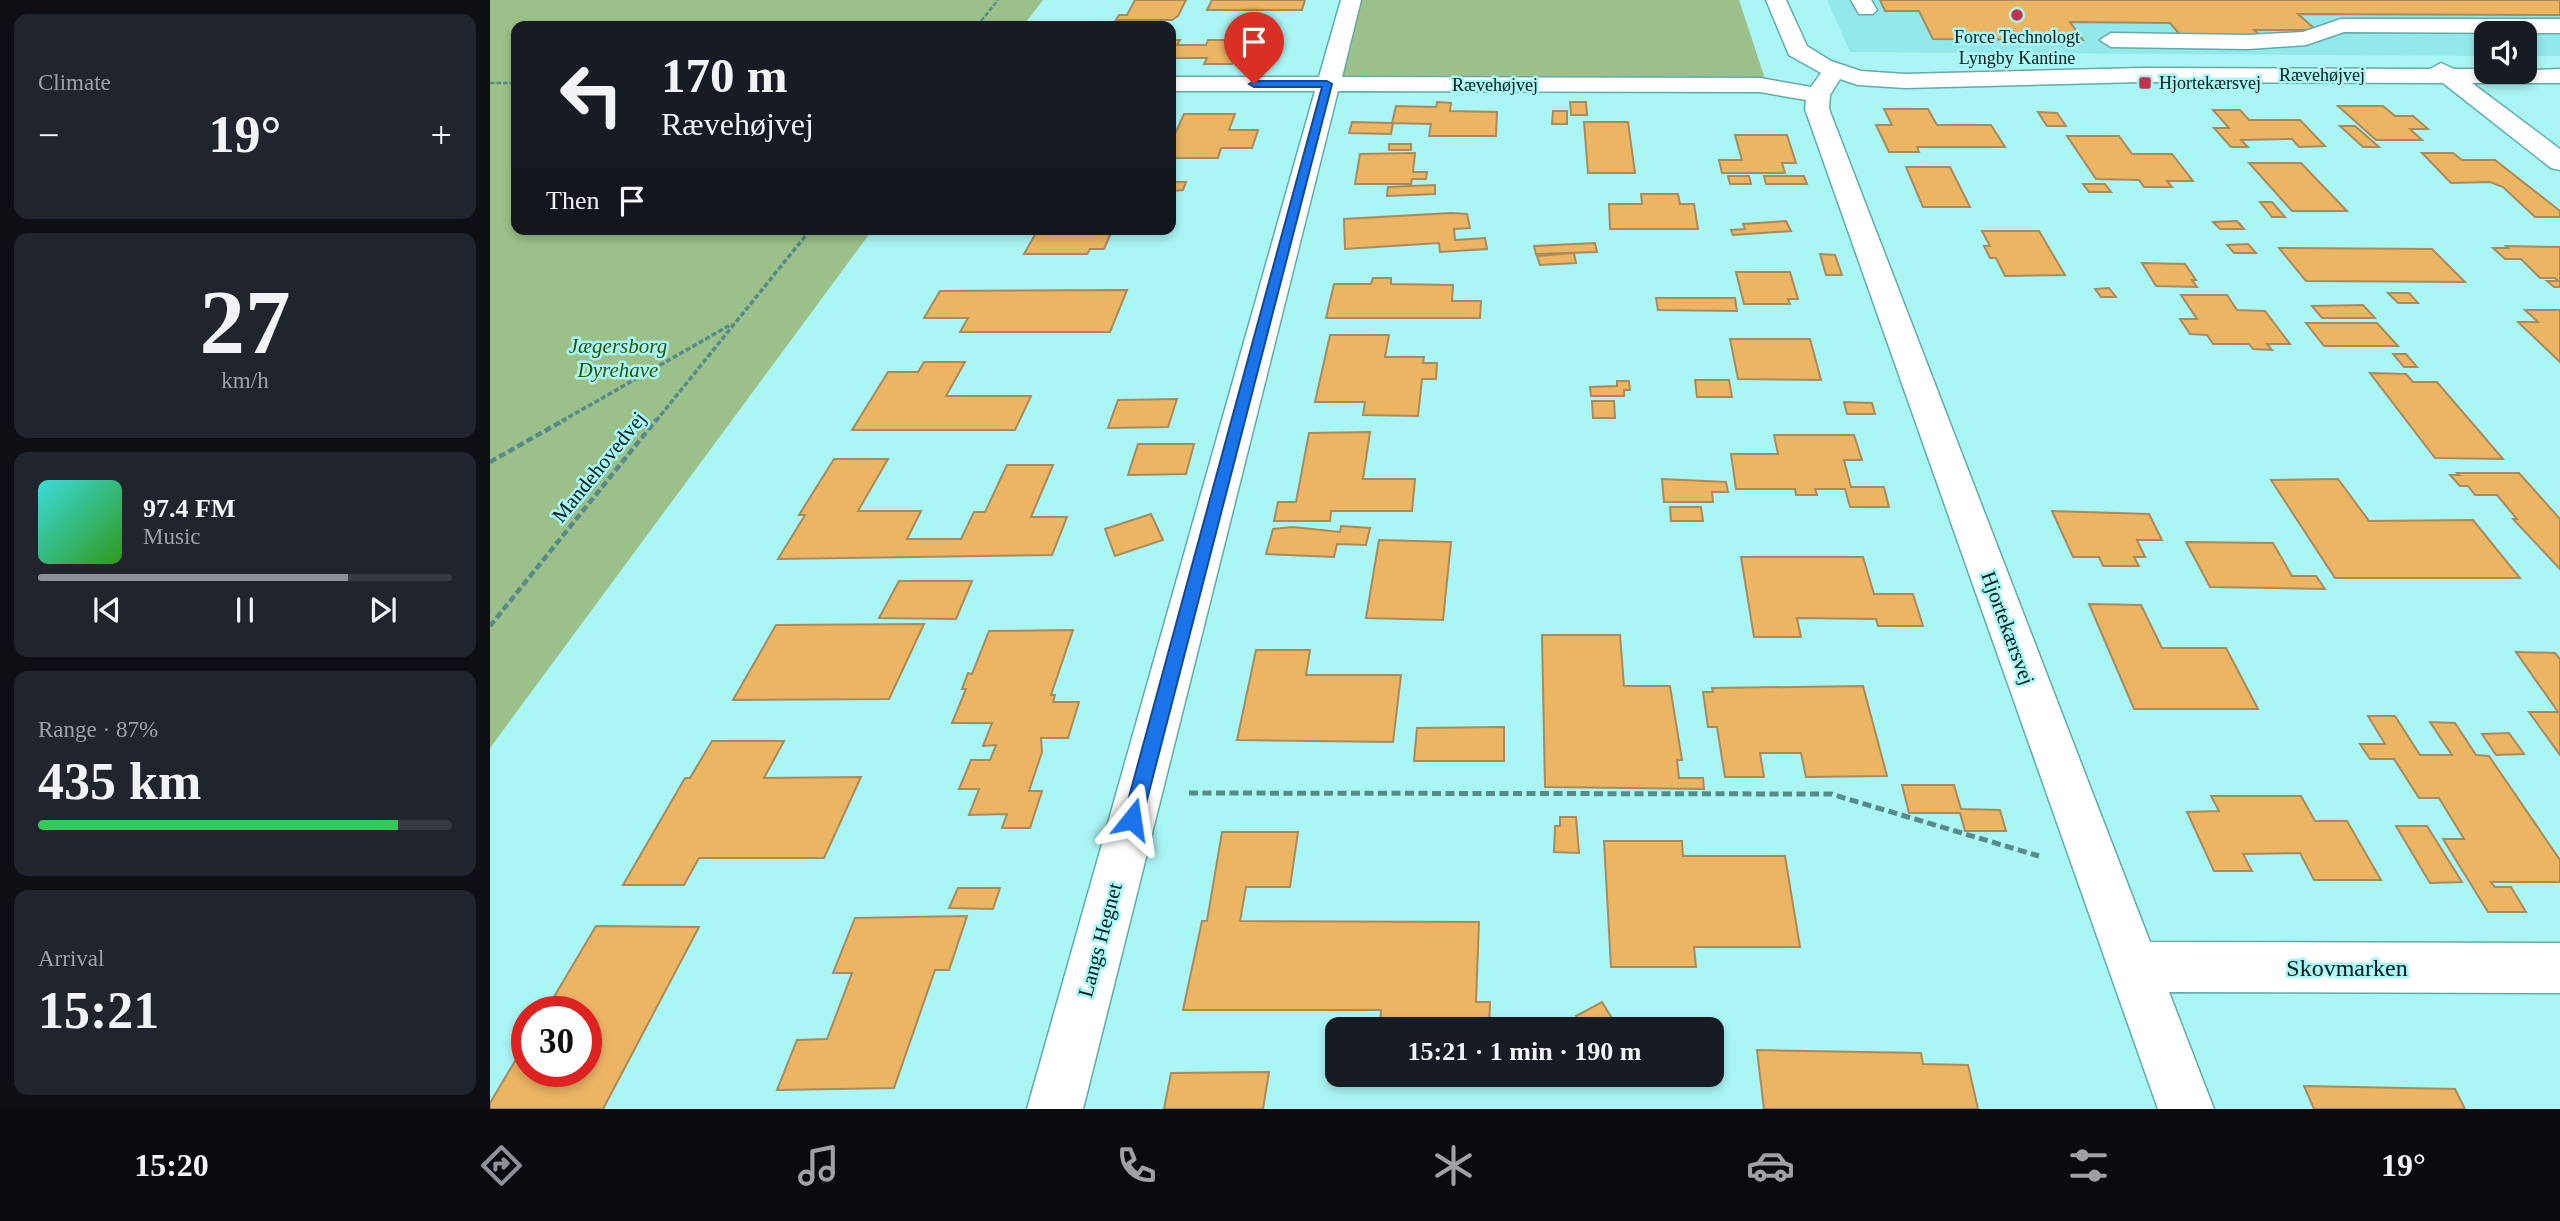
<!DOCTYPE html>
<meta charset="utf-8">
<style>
body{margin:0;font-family:"Times New Roman",serif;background:#20242c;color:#f1f3f6;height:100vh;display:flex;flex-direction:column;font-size:26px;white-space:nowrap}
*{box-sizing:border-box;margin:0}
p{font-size:23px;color:#9ea1a6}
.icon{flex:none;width:38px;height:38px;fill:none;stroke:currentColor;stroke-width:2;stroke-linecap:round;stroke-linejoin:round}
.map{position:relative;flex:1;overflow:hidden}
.details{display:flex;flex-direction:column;gap:14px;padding:14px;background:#0d0f14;width:490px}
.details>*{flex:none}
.hud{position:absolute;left:21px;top:21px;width:665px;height:214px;border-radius:14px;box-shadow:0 4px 10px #0003;background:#171b24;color:#f1f3f6;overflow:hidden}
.buttons{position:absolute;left:1984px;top:21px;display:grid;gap:14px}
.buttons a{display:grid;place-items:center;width:63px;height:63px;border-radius:14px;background:#171b24;box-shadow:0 4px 10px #0003;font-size:35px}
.speed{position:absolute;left:21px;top:996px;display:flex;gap:14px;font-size:35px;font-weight:700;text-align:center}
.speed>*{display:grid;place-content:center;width:91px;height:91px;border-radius:50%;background:#171b24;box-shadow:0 4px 10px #0003;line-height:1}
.speed .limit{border:10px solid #d22;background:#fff;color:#111}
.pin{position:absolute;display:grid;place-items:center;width:60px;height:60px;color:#fff;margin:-72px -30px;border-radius:50% 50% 50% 0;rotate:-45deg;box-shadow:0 0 7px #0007}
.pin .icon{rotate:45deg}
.me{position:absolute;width:77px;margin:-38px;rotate:15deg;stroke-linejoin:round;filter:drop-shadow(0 0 5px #0008)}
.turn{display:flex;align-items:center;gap:24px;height:147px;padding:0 35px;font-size:32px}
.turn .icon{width:91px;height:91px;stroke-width:2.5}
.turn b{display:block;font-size:49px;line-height:60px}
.then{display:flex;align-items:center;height:66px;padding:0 35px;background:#0003;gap:14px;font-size:26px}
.big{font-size:52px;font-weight:600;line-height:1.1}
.details .card{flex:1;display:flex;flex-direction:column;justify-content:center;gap:10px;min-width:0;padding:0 24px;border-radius:14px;background:#20242c}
.details .dial{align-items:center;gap:0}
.dial b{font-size:91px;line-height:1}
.song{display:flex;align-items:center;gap:21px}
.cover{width:84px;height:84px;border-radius:10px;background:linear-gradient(135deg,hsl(180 70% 55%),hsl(110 70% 35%))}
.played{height:7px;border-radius:4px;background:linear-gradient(90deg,#8c9099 75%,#363941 75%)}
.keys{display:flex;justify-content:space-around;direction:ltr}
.heat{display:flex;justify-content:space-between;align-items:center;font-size:38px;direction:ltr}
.charge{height:10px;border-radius:5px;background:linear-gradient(90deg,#34c759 87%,#363941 0)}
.trip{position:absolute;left:835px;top:1017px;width:399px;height:70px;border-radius:14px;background:#171b24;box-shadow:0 4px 10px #0003;font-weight:600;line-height:70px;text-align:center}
.tab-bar{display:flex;height:112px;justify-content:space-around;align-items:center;background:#090b0e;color:#9ea1a6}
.tab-bar .icon{width:49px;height:49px}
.tab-bar .active{color:#8c9099}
.tab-bar b{font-size:32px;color:#f1f3f6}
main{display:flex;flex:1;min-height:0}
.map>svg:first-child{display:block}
.built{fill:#93e9e9}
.green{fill:#9bc089}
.building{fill:#ebb564;stroke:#aa8a5b;stroke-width:2}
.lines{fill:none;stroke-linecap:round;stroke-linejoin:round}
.minor-casing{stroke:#61abab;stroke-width:3}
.path-far3{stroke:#578b8b;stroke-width:2.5;stroke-dasharray:4.5 2;stroke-linecap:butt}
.path-far2{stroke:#578b8b;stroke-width:3.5;stroke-dasharray:5 2.5;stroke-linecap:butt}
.path-far1{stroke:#578b8b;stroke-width:4.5;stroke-dasharray:7 3.5;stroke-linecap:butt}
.path{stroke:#578b8b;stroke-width:5;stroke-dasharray:9 4.5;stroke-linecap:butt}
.minor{fill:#fff;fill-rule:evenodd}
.route{fill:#1a73e8;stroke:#114b97;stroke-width:2}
.poi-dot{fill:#c3324d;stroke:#aaf6f5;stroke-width:2.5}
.labels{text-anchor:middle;stroke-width:5;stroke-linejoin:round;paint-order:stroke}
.far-poi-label{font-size:18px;fill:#001c1d;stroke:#aaf6f5}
.far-street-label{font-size:18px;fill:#001c1d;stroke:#aaf6f5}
.park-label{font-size:21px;font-style:italic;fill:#295603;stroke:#aaf6f5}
.street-label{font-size:21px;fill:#001c1d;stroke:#aaf6f5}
.near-street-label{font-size:24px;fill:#001c1d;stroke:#aaf6f5}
</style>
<main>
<section class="details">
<div class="card"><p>Climate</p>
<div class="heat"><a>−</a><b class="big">19°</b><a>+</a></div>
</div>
<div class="card dial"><b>27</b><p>km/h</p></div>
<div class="card">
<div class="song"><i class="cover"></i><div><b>97.4 FM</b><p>Music</p></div></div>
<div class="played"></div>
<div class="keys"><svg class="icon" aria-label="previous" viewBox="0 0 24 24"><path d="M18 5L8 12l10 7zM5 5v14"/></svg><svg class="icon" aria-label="pause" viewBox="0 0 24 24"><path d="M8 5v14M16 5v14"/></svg><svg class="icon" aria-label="next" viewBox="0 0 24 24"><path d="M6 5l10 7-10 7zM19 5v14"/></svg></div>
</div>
<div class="card"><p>Range · 87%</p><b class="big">435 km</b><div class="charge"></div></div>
<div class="card"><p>Arrival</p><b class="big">15:21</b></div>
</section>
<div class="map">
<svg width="2070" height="1109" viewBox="0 0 2070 1109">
<rect width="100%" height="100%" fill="#aaf6f5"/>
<polygon class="built" points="1337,0 2070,0 2070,56 2035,56 2035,33 1997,33 1997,56 1360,52"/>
<g class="green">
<polygon points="0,0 553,0 533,26 26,26 26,229 383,229 0,748"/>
<polygon points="872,0 1249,0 1279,91 852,77"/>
</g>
<g class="building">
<polygon points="645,0 696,0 688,16 682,20 626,20 629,15 637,15"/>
<polygon points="722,0 815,0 812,10 717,10"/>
<polygon points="1390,0 2070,0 2070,15 1808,14 1826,30 1764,30 1772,37 1692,37 1680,23 1580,22 1593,40 1443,39 1429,11 1395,11"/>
<polygon points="681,40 690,40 687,45 716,45 718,40 754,40 742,64 714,64 717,58 681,58"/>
<polygon points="947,102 961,103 960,111 1007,112 1006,136 939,136 941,124 903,123 901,134 859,133 862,122 902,123 906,106 946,107"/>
<polygon points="1080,102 1096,102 1097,115 1081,115"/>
<polygon points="1848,106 1893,106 1905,116 1923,116 1938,129 1920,129 1932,140 1886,140"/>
<polygon points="1394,109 1438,109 1447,125 1501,125 1515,147 1427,147 1429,152 1399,152 1386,125 1402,125"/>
<polygon points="1723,110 1750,110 1759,120 1810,120 1835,146 1809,147 1802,139 1751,140 1758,147 1741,147 1724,128 1739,128"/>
<polygon points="1063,111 1077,111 1077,124 1062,124"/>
<polygon points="1548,112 1567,113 1576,126 1557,126"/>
<polygon points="694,114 745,114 739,130 768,130 762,148 731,148 728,158 681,158 681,134 685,134"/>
<polygon points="1094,122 1138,122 1145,173 1098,173"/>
<polygon points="1850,126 1865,126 1889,147 1873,147"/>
<polygon points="1245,135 1297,135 1306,163 1292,163 1295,173 1232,173 1229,160 1252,160"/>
<polygon points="1577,136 1629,136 1642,154 1682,154 1703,181 1677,181 1682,187 1654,187 1649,180 1606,179"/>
<rect x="899" y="144" width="22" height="6"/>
<polygon points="925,153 923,172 937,172 936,179 922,179 921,184 865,184 870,154"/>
<polygon points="1932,153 1963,153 1972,160 2005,160 2070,211 2070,217 2045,217 2013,187 2000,182 1961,183"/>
<polygon points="1759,163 1811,163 1857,211 1802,211"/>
<polygon points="1416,167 1460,167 1480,207 1433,207"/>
<polygon points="1238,176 1259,176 1261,184 1240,184"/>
<polygon points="1274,176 1314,176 1317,184 1276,184"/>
<polygon points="681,182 696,182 693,190 681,191"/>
<polygon points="1593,184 1615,184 1621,192 1599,192"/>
<polygon points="945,185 945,194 897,196 898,187"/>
<polygon points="1151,194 1188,194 1190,204 1204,204 1208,229 1120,229 1119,204 1152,204"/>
<polygon points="1770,202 1782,202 1795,217 1782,217"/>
<polygon points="961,213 977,214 980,228 964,229 965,240 995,238 997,249 950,252 949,243 855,249 854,219"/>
<polygon points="1296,221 1301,231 1243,235 1241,230 1255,229 1253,224"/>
<polygon points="1747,221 1754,229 1730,229 1723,222"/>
<polygon points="520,229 609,229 607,233 621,233 614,249 600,249 597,254 534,254 546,233 518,233"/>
<polygon points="1492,231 1549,231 1575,275 1515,276 1506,258 1500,258 1494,246 1500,246"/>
<polygon points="1105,243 1107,252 1046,254 1044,246"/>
<polygon points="1758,244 1766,253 1744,253 1737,245"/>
<polygon points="2016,246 2070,247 2070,287 2064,287 2057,281 2068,281 2065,278 2050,278 2031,259 2015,259 2003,248 2018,248"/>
<polygon points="1789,248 1942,249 1975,282 1816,281"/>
<polygon points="1084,253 1086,263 1050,265 1047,256"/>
<polygon points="1330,254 1345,255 1352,275 1336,275"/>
<polygon points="1652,263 1695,264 1706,280 1702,280 1707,287 1666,286"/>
<polygon points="1246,272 1300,272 1308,299 1298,299 1300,304 1254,304"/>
<polygon points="883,278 901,278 901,284 963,285 962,301 991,301 990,318 836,318 844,284 881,284"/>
<polygon points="1619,288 1626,297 1611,297 1605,289"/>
<polygon points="637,290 620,332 470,332 478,318 434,318 450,291"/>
<polygon points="1898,293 1919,293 1928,303 1908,303"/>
<polygon points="1691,295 1737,295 1747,310 1775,311 1800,344 1777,344 1782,350 1763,349 1759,344 1723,344 1717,335 1700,334 1690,319 1707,319"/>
<polygon points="1166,298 1245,298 1247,311 1168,310"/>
<polygon points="1873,305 1885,318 1832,318 1822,306"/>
<polygon points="2035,310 2070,310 2070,362 2028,322 2048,322"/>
<polygon points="1816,323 1887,323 1908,346 1834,346"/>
<polygon points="840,335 899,335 895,357 934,357 933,363 947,363 946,379 932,379 928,416 873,415 875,402 825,402"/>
<polygon points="1240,339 1320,339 1331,380 1248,379"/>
<polygon points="1903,354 1916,354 1927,367 1914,367"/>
<polygon points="434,362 475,362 456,396 541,396 525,430 362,430 398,372 428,372"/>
<polygon points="1880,373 1916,374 1923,382 1947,382 2013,459 1945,458"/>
<polygon points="1205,380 1239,380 1242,397 1207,397"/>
<polygon points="1127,381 1139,381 1140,390 1134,390 1134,396 1101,396 1100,387 1127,386"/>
<polygon points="687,399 678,427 618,428 628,400"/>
<polygon points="1102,401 1124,401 1125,418 1103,418"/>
<polygon points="1354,402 1382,403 1385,414 1357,414"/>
<polygon points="880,432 873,479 925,479 922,511 841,511 840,521 784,521 788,502 806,502 819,433"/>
<polygon points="1284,435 1364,435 1372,460 1354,460 1361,487 1394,487 1399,507 1360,507 1355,489 1325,489 1327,495 1306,495 1305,489 1246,489 1241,454 1288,454"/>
<polygon points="648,444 704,444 696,474 638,475"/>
<polygon points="344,459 398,459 368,511 431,511 417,539 471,539 484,512 495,512 517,465 563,465 541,517 577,517 562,555 288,559 315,515 309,515"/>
<polygon points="1967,473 2029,473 2070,519 2070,569 2023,519 2027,519 2007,495 1985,495 1978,486 1970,486 1960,475 1969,475"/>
<polygon points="1172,479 1236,482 1238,492 1222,492 1223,502 1174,502"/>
<polygon points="1848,479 1879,521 1983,520 2030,578 1845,578 1781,480"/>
<polygon points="1180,507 1211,507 1213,521 1181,521"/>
<polygon points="1562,511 1659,514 1672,540 1647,540 1655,557 1644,557 1649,566 1613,566 1609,557 1583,557"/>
<polygon points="661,514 673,540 625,556 615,529"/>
<polygon points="851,526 880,528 876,545 847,544 844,557 776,554 783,529 803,527 850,532"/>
<polygon points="889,540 961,542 953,620 876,618"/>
<polygon points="1696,542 1783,543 1802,576 1826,576 1835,589 1720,587"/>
<polygon points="1251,557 1373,557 1384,594 1423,594 1433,626 1388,626 1386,619 1307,618 1311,637 1264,637"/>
<polygon points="409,581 482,581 466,619 389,618"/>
<polygon points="1599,604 1651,605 1672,648 1736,648 1768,709 1644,709"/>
<polygon points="434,624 399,699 243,700 286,625"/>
<polygon points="583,630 561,695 565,695 563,702 589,702 578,738 551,738 552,752 539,791 552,791 540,828 512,828 517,814 479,815 489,789 469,789 481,760 500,760 506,745 493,746 502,723 462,723 476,689 472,689 478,673 482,674 499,631"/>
<polygon points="1052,635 1130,635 1134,686 1180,686 1192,760 1187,760 1189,778 1213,778 1214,789 1055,787"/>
<polygon points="766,650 820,650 816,675 911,675 903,742 747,740"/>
<polygon points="2026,652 2065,653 2070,659 2070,755 2039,712 2068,712"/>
<polygon points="1373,686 1397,776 1316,777 1311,753 1270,753 1274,777 1235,777 1227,727 1218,727 1213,692 1223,692 1222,688"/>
<polygon points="1878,716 1905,716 1930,755 1962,755 1940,722 1965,723 1986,755 1999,756 2070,860 2070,882 2001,882 2005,887 2021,887 2036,912 1998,912 1953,839 1974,839 1949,798 1929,798 1904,759 1880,759 1870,744 1895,744"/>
<polygon points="1014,727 1014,761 924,761 927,728"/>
<polygon points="2019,733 2034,754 2006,755 1992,734"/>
<polygon points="222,741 294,741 274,778 371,777 334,858 209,858 194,885 133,885 195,778 200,778"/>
<polygon points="1412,785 1464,785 1471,809 1510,810 1516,831 1475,831 1470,813 1419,813"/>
<polygon points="1721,796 1811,796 1825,821 1857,821 1891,880 1824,880 1810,853 1753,854 1762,871 1724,871 1697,812 1729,811"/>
<polygon points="1070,817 1086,817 1089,853 1064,852 1065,826 1070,826"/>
<polygon points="1906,826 1937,826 1972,882 1940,883"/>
<polygon points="732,832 808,832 800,887 756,887 750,921 989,922 986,1002 1000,1002 999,1029 890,1029 891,1010 693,1010 712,921 717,921"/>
<polygon points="1114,841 1192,841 1193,856 1295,856 1310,947 1204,947 1206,967 1121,967"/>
<polygon points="468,888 510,888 503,909 459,908"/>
<polygon points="477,916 459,970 445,970 404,1088 287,1090 307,1040 337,1039 362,973 343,973 365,918"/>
<polygon points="106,926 209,927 113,1109 0,1109 0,1103 37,1041 37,1071 96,1071 96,1012 55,1012"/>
<polygon points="1112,1002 1125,1023 1113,1029 1094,1029 1086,1016"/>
<polygon points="1267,1050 1431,1053 1433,1064 1478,1065 1488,1109 1274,1109"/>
<polygon points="779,1072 773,1109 674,1109 681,1073"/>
<polygon points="1814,1086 1965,1089 1975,1109 1824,1109"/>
</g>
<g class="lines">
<g class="minor-casing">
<g id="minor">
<polygon points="851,0 871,0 852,77 1270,78 1321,87 1331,73 1299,55 1276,0 1296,0 1317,46 1341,61 1371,71 1415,74 1652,68 1940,69 1951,63 1964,69 1997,69 1997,72 2070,69 2070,83 1982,83 2070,149 2070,170 2061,168 1953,83 1652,82 1415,88 1368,85 1350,79 1340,95 1339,109 1660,942 2070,943 2070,993 1679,992 1724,1109 1668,1109 1315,109 1316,100 1270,92 848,91 593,1109 537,1109 825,91 681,91 681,77 829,77"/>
<polygon points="1361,0 1381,0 1387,10 1383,14 1369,14"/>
<polygon points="1851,19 2070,19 2070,33 1854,32 1816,45 1758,49 1621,47 1610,40 1621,33 1758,35 1813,32"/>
</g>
</g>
<g class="path-far3">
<polyline points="487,26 508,0"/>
<polyline points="0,83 26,83"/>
</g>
<g class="path-far2">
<polyline points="72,421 242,324"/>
<polyline points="166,421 321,229"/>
</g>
<g class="path-far1">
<polyline points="0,462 76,419"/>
<polyline points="0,626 167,419"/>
</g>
<polyline class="path" points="699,793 1341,794 1549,856"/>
<use href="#minor" class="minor"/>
</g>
<polygon class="route" points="837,81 842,84 652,819 649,825 642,828 635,825 633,819 832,87 764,87 759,84 764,81"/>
<g class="poi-dot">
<circle cx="1527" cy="15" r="7"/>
<rect x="1648" y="76" width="14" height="14" rx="3.5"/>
</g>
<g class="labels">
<g class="far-poi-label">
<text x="1527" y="43">Force Technologt<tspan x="1527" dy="21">Lyngby Kantine</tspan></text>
<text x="1669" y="89" text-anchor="start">Hjortekærsvej</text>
</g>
<g class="far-street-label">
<text x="1832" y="81">Rævehøjvej</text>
<text x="1005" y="91">Rævehøjvej</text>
</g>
<g class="park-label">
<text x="128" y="353">Jægersborg<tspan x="128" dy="24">Dyrehave</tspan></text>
</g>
<g class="street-label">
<text transform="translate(109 467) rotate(-51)" y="7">Mandehovedvej</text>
<text transform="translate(1518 628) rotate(70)" y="7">Hjortekærsvej</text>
<text transform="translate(610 940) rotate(-75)" y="7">Langs Hegnet</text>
</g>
<g class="near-street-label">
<text x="1857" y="976">Skovmarken</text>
</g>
</g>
</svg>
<div class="buttons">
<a><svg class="icon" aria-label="sound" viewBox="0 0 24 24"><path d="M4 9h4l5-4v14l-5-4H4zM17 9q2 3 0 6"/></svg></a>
</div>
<div class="speed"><div class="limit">30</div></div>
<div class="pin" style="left:764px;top:84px;background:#d93025"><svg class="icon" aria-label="arrive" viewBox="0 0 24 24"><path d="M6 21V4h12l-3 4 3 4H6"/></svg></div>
<svg class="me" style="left:642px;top:819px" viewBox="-20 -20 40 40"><path d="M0-17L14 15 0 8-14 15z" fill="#1a73e8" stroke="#fff" stroke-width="4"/></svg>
<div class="trip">15:21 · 1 min · 190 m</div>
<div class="hud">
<div class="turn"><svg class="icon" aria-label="left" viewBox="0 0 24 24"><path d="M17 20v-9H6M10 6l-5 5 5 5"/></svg><div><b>170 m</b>Rævehøjvej</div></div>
<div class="then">Then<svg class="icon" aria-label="arrive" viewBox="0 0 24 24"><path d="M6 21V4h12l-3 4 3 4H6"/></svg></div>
</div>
</div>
</main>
<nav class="tab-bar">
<b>15:20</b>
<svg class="icon active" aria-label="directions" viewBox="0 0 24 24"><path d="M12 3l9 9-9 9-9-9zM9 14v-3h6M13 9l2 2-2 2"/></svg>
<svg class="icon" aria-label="music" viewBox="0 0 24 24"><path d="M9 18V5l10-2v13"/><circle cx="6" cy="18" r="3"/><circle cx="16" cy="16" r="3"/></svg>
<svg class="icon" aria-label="phone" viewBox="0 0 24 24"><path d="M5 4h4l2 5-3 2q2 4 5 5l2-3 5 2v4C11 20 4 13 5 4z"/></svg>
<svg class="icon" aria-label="climate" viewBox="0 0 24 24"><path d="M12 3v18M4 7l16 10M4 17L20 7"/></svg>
<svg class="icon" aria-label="car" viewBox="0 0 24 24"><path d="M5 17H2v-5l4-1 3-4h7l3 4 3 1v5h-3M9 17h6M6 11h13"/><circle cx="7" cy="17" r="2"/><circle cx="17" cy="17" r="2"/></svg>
<svg class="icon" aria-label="filters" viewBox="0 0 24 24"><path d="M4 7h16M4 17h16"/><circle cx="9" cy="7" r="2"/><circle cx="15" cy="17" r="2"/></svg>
<b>19°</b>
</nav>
